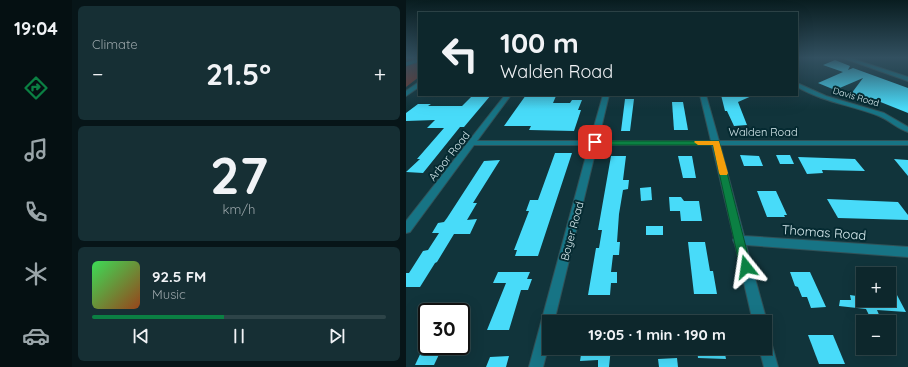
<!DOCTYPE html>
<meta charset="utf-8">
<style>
body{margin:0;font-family:Quicksand,sans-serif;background:#162f34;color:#f1f3f6;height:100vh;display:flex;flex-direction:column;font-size:15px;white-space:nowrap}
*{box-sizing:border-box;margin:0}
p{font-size:13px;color:#9aa5a9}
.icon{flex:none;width:22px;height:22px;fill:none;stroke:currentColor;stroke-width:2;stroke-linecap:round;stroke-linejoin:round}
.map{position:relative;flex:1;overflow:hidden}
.panel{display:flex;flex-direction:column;gap:6px;padding:6px;background:#071518;width:334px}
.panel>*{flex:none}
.banner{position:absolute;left:12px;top:12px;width:380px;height:84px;border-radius:0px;box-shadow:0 4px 16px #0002,0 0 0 1px #2d4448;background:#0d272c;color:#f1f3f6;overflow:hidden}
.buttons{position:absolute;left:450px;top:267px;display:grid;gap:8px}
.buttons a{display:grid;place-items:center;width:40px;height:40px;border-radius:0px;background:#0d272c;box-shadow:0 4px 16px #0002,0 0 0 1px #2d4448;font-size:20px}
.speed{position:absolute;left:12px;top:303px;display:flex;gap:8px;font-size:20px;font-weight:700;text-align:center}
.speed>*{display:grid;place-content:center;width:52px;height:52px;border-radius:50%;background:#0d272c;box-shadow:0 4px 16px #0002,0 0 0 1px #2d4448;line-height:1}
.speed .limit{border:2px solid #111;border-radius:6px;background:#fff;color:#111}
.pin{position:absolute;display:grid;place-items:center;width:34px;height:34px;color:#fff;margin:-17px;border-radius:8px;box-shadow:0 2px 6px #0006}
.me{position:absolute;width:44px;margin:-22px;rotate:345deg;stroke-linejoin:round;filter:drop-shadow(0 0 3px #0008)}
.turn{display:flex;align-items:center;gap:14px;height:84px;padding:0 16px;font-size:18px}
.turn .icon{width:52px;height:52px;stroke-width:2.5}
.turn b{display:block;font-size:28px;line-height:34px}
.big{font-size:30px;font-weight:700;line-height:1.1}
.panel .tile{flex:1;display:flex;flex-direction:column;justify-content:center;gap:6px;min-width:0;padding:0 14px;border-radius:6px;background:#162f34}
.panel .dial{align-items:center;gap:0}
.dial b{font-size:52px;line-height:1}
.song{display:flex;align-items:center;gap:12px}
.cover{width:48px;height:48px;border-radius:6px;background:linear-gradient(135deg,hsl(130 70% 55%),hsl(20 70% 35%))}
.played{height:4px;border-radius:2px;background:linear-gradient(90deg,#0b8043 45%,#2d4448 45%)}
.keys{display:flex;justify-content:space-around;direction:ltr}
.heat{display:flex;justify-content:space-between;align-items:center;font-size:22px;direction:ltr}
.trip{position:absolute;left:136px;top:315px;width:230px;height:40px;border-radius:0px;background:#0d272c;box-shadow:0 4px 16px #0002,0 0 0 1px #2d4448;font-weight:700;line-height:40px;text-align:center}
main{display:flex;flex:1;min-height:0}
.tabs{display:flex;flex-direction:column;width:72px;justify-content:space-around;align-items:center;background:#051012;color:#9aa5a9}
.tabs .icon{width:28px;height:28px}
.tabs .selected{color:#0b8043}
.tabs b{font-size:18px;color:#f1f3f6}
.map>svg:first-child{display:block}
.green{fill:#7a362c}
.building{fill:#48dbf9}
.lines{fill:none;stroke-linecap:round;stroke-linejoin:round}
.service-casing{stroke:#315157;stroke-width:4.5}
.minor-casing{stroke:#315157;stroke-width:2}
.tertiary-casing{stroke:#315157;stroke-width:2}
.service{stroke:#177485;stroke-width:3}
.minor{fill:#177485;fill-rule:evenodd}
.tertiary{fill:#177485;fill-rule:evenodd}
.route{fill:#0b8043;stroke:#07532c}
.slow{fill:#f59e0b}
.labels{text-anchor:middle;stroke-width:4;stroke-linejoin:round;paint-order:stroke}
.far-street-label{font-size:9px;fill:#d6e9ed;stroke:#052a31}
.street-label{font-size:11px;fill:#d6e9ed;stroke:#052a31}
.near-street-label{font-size:13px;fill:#d6e9ed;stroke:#052a31}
</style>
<main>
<nav class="tabs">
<b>19:04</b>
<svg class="icon selected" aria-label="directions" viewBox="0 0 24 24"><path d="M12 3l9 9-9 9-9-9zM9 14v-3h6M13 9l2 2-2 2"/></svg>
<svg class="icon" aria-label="music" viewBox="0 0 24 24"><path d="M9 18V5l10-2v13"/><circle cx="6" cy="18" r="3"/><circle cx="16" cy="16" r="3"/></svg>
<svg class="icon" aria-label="phone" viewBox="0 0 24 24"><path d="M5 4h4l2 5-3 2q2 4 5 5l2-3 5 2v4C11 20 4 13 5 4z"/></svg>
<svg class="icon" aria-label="climate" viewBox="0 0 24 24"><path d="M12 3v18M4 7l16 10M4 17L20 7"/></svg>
<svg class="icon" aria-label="car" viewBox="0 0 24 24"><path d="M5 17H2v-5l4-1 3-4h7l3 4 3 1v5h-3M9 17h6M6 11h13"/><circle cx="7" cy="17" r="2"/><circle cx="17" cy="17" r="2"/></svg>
</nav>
<section class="panel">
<div class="tile"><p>Climate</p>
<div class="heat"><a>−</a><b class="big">21.5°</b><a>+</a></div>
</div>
<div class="tile dial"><b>27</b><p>km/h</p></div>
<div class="tile">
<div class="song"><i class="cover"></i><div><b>92.5 FM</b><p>Music</p></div></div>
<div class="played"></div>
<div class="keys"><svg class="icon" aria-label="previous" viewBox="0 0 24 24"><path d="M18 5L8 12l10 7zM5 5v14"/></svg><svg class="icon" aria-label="pause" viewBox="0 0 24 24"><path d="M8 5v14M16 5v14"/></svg><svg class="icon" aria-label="next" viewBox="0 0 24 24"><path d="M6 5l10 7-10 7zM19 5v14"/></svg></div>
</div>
</section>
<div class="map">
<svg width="502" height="367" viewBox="0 0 502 367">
<rect width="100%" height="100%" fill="#11343b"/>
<polygon class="green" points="0,58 13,58 13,77 0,87"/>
<g class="building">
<polygon points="429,60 444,66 442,70 447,68 502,88 502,113 467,99 445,94 457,78 429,90 412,83 437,72 417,65"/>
<polygon points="67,95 85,95 58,127 54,127 17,173 0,172 14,159 11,159 38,128 21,128 29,120 0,121 0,113 12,104 25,104 22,106 56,106"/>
<polygon points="120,95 150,96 147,103 164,103 166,100 176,100 172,110 175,110 168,131 123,130 125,126 98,126"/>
<polygon points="315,95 348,95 332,102 341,125 328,126 321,111 319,111"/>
<polygon points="219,99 228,99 224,131 215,131"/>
<polygon points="266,102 277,102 282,130 268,130"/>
<polygon points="149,153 166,153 132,256 109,256 111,250 108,250 123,211 120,211 124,200 132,200"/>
<polygon points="334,155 353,156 357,166 338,166"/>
<polygon points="370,155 384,155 388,164 374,164"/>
<polygon points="205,156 220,156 217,180 223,180 222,189 217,190 213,214 211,242 214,242 213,255 207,255 205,272 211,272 211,283 205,283 204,295 182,295 190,248 193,248 196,230 192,230"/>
<polygon points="272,156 286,156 290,178 277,178"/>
<polygon points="392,157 449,159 459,171 416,170 417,173 401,174"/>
<polygon points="488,159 502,160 502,176"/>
<polygon points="94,160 67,203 71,203 61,220 71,219 64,234 48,234 31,262 29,263 14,287 0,287 0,273 3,273 17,251 22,250 33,233 26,233 32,223 38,222 41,218 78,161"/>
<polygon points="245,187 246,200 235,201 234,188"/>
<polygon points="351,191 370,191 381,215 378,215 379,217 361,217"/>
<polygon points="263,197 275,197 278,201 293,201 296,221 275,221 274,211 264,211"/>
<polygon points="421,199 492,202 502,215 502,220 432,218"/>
<rect x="240" y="226" width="17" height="9"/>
<polygon points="282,242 299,242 304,271 307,271 311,294 288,294"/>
<polygon points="92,272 124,272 121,279 126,279 122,290 115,290 103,330 81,330 100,283 87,283"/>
<polygon points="384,272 404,272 420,307 405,308 401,297 396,297 392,287 389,286"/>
<polygon points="483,280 500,312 471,310 474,317 463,315 460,309 433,306 434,300 445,300 444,295 457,297 457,300 483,300"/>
<polygon points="402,335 427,335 439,364 413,364"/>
<polygon points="18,346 37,346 28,365 9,365"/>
<polygon points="176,348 205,348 203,367 192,367 192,360 174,361"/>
<polygon points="291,348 318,348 320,359 292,358"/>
<polygon points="103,356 100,367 80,367 84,357"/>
<polygon points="271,358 272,367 253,367 252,359"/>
</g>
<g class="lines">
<g class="service-casing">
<polyline id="service" points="0,64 13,60"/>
</g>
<g class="minor-casing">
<g id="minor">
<path d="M391,83L420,96L478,113L502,127V132C492,129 483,120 473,116C445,105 417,102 391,87Z"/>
<polygon points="99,95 105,95 71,141 184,141 197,95 203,95 192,141 305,141 294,95 300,95 313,141 502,141 502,145 314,145 338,236 502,247 502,257 340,245 361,322 359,326 359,322 347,322 329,244 327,240 328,238 306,145 191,145 148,322 143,322 143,344 137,367 123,367 183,145 68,145 4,232 0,233 0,221"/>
<polygon points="359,336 364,338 372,367 358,367 353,348 359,348"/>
</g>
</g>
<g class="tertiary-casing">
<g id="tertiary">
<polygon points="437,58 444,58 502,77 502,81"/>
<polygon points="13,82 13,87 0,96 0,91"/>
</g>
</g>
<use href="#service" class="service"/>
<use href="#minor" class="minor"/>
<use href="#tertiary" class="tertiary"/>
</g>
<linearGradient id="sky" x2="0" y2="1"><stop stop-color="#091d20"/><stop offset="0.53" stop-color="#325060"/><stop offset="1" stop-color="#325060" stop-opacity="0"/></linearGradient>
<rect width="502" height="109" fill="url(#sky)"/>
<polygon class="route" points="186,141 313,141 345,267 344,271 340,273 335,271 334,267 307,145 189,145 185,142"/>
<polygon class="slow" points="289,141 313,141 322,173 321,175 314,175 313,173 307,145 292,145 288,142"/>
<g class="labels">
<g class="far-street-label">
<text transform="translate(450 97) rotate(16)" y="3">Davis Road</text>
</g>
<g class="street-label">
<text x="357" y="136">Walden Road</text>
<text transform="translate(43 156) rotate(-52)" y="4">Arbor Road</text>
<text transform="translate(166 231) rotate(-75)" y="4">Boyer Road</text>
</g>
<g class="near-street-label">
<text transform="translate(418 232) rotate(4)" y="5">Thomas Road</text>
</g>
</g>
</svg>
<div class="buttons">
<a>+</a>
<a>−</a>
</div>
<div class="speed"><div class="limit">30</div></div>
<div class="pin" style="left:189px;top:142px;background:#d93025"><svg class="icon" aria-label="arrive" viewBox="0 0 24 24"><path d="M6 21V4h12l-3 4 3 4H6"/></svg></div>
<svg class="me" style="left:340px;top:267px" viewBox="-20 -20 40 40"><path d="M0-17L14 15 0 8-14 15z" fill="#0b8043" stroke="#fff" stroke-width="4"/></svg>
<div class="trip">19:05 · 1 min · 190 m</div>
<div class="banner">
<div class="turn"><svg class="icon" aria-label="left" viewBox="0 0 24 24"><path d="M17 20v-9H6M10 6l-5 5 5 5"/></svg><div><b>100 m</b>Walden Road</div></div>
</div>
</div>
</main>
